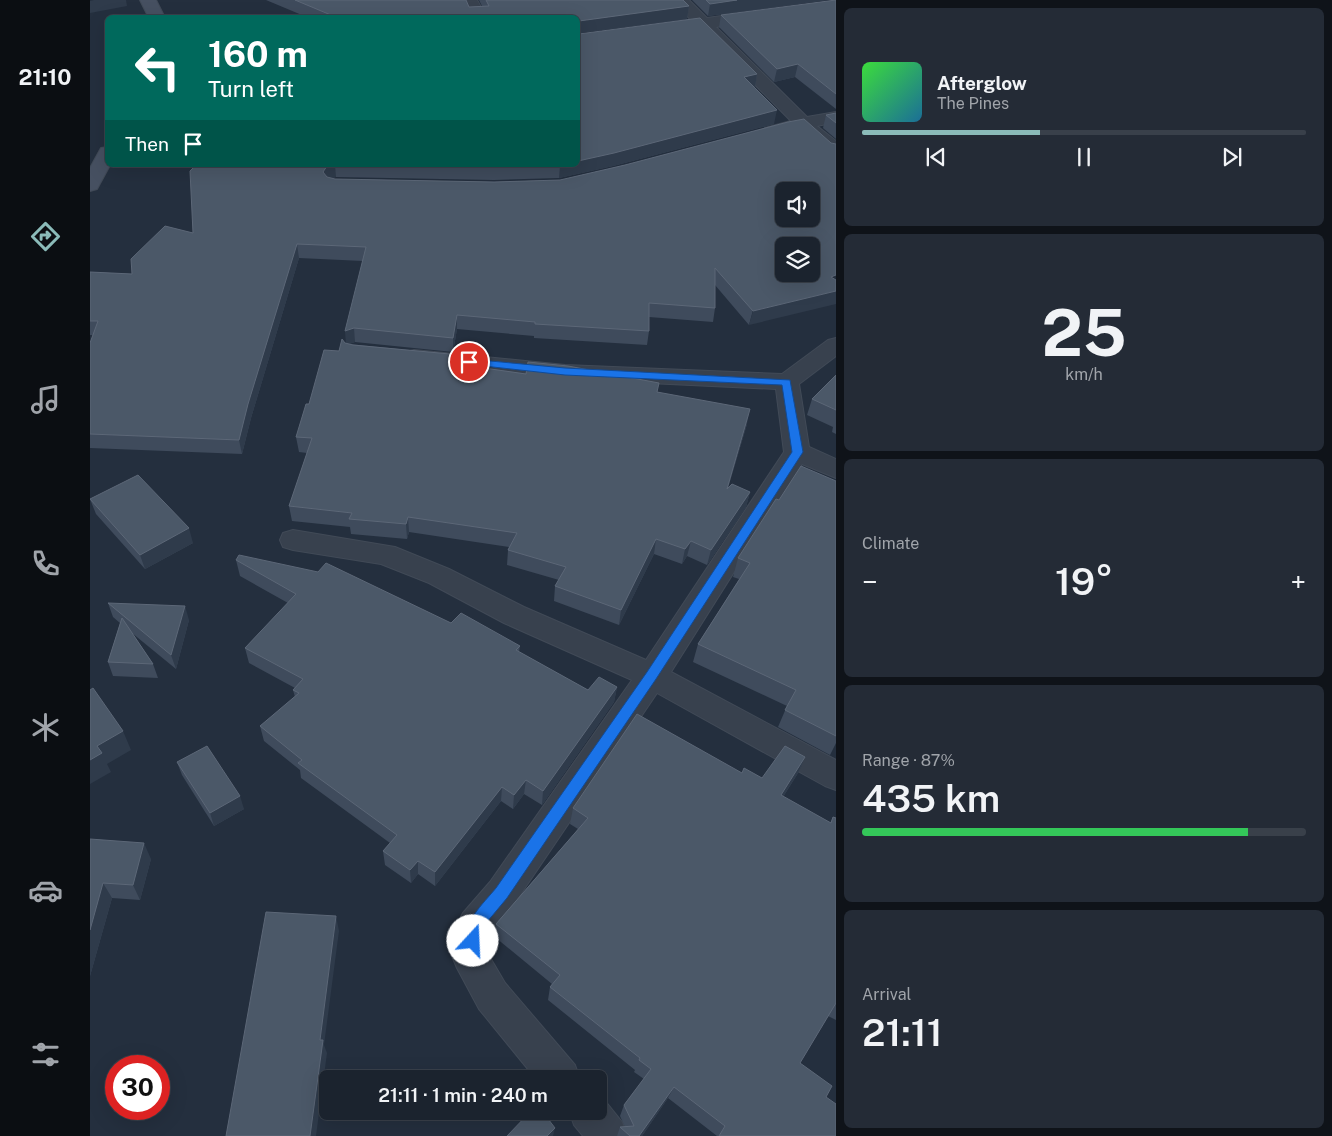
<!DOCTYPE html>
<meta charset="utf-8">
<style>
body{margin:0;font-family:"Public Sans",sans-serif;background:#242b36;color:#f1f3f6;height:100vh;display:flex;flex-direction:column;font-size:19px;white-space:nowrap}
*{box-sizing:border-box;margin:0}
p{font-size:16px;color:#a0a4aa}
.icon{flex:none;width:28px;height:28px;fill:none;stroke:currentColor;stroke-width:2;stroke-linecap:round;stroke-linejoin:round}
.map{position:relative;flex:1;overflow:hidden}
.sheet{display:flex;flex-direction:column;gap:8px;padding:8px;background:#0f1319;width:496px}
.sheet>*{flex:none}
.top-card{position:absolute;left:15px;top:15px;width:475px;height:152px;border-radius:8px;box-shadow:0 5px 20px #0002,0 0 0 1px #39404a;background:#00695c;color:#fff;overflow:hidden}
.buttons{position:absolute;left:685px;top:182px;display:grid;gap:10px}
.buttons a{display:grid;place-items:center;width:45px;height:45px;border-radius:8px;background:#1b232e;box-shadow:0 5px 20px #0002,0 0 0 1px #39404a;font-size:25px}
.speed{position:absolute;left:15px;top:1055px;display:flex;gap:10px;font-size:25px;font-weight:700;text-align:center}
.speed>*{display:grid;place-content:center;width:65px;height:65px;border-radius:50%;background:#1b232e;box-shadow:0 5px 20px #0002,0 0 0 1px #39404a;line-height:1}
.speed .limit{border:8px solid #d22;background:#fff;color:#111}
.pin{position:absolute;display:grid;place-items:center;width:42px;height:42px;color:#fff;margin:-21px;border:2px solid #fff;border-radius:50%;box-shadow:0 1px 5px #0007}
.me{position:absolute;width:55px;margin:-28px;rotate:20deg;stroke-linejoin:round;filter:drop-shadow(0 0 4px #0008)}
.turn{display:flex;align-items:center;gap:18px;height:105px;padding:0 20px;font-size:22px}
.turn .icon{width:65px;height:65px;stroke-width:2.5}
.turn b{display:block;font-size:35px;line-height:42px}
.then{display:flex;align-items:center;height:48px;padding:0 20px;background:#0003;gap:10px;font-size:19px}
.big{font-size:38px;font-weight:600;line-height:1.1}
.sheet .tile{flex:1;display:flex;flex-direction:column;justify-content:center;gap:8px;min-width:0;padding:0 18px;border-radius:8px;background:#242b36}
.sheet .dial{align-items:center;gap:0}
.dial b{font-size:65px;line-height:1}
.song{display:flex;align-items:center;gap:15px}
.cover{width:60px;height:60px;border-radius:8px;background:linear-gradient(135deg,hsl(120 70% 55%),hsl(200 70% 35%))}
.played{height:5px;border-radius:2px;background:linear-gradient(90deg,#8bbbb9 40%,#39404a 40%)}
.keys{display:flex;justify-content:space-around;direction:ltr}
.heat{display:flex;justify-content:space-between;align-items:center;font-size:28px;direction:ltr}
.charge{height:8px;border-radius:4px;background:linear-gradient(90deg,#34c759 87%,#39404a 0)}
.trip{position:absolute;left:229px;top:1070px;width:288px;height:50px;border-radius:8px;background:#1b232e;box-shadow:0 5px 20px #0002,0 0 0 1px #39404a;font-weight:600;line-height:50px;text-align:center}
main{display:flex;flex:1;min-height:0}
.tabs{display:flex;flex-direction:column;width:90px;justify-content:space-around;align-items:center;background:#0b0e12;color:#a0a4aa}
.tabs .icon{width:35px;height:35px}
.tabs .on{color:#8bbbb9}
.tabs b{font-size:22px;color:#f1f3f6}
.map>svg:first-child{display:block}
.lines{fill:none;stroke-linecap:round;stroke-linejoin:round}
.minor-casing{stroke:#414a57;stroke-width:2}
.secondary-casing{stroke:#414a57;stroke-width:2}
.minor{fill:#38414e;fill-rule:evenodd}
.secondary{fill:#465061;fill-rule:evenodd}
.wall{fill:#3f4b5c}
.shaded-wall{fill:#2f3b4b}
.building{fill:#4b5868;stroke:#5c6777;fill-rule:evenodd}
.route{fill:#1a73e8;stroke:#114b97}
</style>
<main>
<nav class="tabs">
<b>21:10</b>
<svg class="icon on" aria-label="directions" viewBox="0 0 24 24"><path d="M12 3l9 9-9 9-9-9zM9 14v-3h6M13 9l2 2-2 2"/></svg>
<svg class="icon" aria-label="music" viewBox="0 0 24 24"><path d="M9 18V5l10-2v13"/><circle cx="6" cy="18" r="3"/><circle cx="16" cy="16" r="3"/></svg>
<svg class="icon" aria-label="phone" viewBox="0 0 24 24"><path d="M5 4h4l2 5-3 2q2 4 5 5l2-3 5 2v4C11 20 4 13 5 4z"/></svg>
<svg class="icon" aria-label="climate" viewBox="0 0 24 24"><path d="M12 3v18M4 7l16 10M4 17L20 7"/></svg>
<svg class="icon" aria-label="car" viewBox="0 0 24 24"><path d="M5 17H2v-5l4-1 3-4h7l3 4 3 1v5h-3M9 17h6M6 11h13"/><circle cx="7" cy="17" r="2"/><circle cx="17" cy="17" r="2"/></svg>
<svg class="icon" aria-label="filters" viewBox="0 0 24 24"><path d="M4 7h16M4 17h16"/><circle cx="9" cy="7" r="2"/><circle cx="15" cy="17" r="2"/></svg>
</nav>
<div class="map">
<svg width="746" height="1136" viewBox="0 0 746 1136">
<rect width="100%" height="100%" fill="#242f3e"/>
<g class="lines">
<g class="minor-casing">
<g id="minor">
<polygon points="371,0 387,0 397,18 381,18"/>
<polygon points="582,0 599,0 617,18 668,11 674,13 676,16 674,19 626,27 717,117 746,112 746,122 727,126 746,141 746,157 739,155 710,130 681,137 675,136 672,132 675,128 701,121 610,29 579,33 573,31 571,28 573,25 601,20"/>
<polygon points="746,338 746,356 709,384 719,447 746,459 746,478 712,464 581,672 746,760 746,790 735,786 567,693 424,904 401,932 398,954 415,983 485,1065 490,1079 446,1079 389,1009 367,968 362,956 367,925 373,913 400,882 542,680 414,623 339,583 291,564 203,550 193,547 190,540 193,533 203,530 305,547 359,569 434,607 556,660 694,452 686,389 475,379 324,364 316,362 312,357 316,352 324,350 475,365 692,374 738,340"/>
<polygon points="508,1095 512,1097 532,1122 538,1136 493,1136 484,1125 479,1111 508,1111"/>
</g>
</g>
<g class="secondary-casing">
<g id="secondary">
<polygon points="50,0 66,0 75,18 59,18"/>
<polygon points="18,147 18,165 20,165 7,189 0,191 0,168 11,148"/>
</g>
</g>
<use href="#minor" class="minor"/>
<use href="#secondary" class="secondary"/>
</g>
<g class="wall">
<polygon points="176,0 376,0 379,7 392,6 389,0 593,0 599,6 597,19 488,33 489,34 667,74 665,87 664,87 684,124 523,166 469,178 404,180 246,177 241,178 245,179 404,182 470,180 535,165 714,119 659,325 625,285 625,308 623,322 559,317 559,331 557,345 444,338 444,336 367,329 363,352 265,342 259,344 360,354 360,363 568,392 657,424 638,488 660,492 656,507 617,565 597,556 592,564 564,554 529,625 464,601 465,586 469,580 417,565 418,550 419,547 319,532 317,539 261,534 260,527 202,521 199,506 217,453 209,452 206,437 219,404 249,351 255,343 256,343 273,261 209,258 161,418 152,454 0,448 0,343 3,335 0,335 0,272 42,274 103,233 106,165 488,165 488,18 219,18"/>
<polygon points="602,0 737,0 618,16"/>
<polygon points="746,0 746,109 705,77 684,82 629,27 631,15"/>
<polygon points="746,113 746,139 733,128 736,115"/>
<polygon points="746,375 746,434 742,432 743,427 717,415 722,399"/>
<polygon points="746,481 746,743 740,755 688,727 697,706 603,662 608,644 649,579 643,577 648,558 689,500"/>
<polygon points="0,499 103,543 55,569 6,514"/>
<polygon points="146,560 361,623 430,646 429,652 498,690 527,687 524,702 452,805 434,794 423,809 411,801 345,886 328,874 321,883 295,865 293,851 300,843 211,778 210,770 174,741 170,726 205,697 203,690 205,688 159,663 155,648 198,603 150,576"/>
<polygon points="18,603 99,620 86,669 42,633 63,664 68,678 23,676 18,662 30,623 23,617"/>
<polygon points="715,757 708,773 693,797 740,823 743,817 746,818 746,1020 738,1016 710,1063 736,1097 746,1136 627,1136 578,1098 552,1136 527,1136 530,1127 535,1127 530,1116 534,1105 554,1079 544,1072 545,1070 458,1000 460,987 462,984 406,938 406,924 488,829 480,824 483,808 652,773 672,778"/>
<polygon points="87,762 154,809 124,826 92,775"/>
<polygon points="0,839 61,859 50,900 22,898 0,976"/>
</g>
<g class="shaded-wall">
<polygon points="4,0 36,0 37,6 0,13 0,1"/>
<polygon points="647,0 737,0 618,16 620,4"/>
<polygon points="599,6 597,19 488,33 488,22 489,21"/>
<polygon points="708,64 705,77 684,82 687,69"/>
<polygon points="667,74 665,87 651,90 654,77"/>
<polygon points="687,110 684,124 523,166 469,178 470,165 488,165 488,161"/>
<polygon points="240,165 245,165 246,177 238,179 233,172 237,166"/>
<polygon points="207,244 209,258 161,418 152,454 149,440 158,404"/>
<polygon points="746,291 746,304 659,325 663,311"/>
<polygon points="367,315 367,329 363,352 363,338"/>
<polygon points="264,328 265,342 256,345 255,331"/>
<polygon points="660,409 657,424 633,504 637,489"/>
<polygon points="660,492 656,507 617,565 621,550"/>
<polygon points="318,517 319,532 317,539 316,524"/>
<polygon points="99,528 103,543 55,569 50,555"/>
<polygon points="566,539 564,554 529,625 531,610"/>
<polygon points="601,541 597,556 592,564 595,549"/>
<polygon points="95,606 99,620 86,669 81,655"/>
<polygon points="527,687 524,702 452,805 453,791"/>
<polygon points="33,731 41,750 17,764 21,772 0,784 0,760 7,746"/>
<polygon points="715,757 708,773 684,811 691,795"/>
<polygon points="436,780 434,794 423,809 424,795"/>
<polygon points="412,787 411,801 345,886 345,872"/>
<polygon points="150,796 154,809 124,826 120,813"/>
<polygon points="54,843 61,859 50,900 43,885"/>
<polygon points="328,861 328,874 321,883 320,870"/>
<polygon points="13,883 22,898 0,976 0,930"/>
<polygon points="246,916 249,931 234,1045 237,1053 226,1136 220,1136 230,1040"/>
<polygon points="584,1087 578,1098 552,1136 549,1136"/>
<polygon points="465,1128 463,1136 457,1136"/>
</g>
<g class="building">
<polygon points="205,0 376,0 379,7 399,6 396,0 593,0 599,6 489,21 488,22 488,18 248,18"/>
<polygon points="616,0 647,0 620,4"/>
<polygon points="746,0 746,94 708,64 687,69 631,15"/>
<polygon points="610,18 667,74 654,77 687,110 524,153 488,161 488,33 489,34"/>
<polygon points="746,113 746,123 736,115"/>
<path d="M714,119L741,143L746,144V275L741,277L746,280V291L663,311L625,268V308L559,303V331L445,324V322L367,315L363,338L264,328L255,331L276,247L207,244L158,404L149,440L0,434V343L8,321H0V272L42,274L41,259L75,226L103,233L100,171L106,165H240L237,166L233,172L237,177L245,179L404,182L470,180L535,165L698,122ZM694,191H721V219H694ZM694,246H721V274H694Z"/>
<polygon points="316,165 459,165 404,167"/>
<polygon points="252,339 255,343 263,345 360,354 358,363 436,374 438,362 478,366 569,383 567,392 660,409 637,489 642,484 660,492 621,550 601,541 595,549 566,539 531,610 465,586 476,567 418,550 427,533 318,517 316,524 259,519 262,513 199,506 222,438 206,437 216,404 219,404 234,350 249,351"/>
<polygon points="746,375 746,410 722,399"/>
<polygon points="711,466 746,481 746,736 695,710 706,690 608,644 660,563 648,558 686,499 689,500"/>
<polygon points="48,475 99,528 50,555 0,499"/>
<polygon points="149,555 228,572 236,563 361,623 371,613 430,646 426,650 498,690 509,677 527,687 453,791 436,780 424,795 412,787 345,872 328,861 320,870 293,851 307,835 208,763 212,760 170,726 209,693 203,690 213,679 155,648 206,594 146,560"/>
<polygon points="18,603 95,606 81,655"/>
<polygon points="32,618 63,664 18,662"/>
<polygon points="3,688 33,731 7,746 12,753 0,760 0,690"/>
<polygon points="547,714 652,773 654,768 672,778 695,746 715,757 691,795 741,823 743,817 746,818 746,1003 710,1063 742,1086 736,1097 746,1104 746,1136 629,1136 635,1126 584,1087 549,1136 540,1136 530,1127 544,1126 534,1105 561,1069 549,1060 550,1058 460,987 470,975 406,924 498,818 483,808"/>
<polygon points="117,746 150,796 120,813 87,762"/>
<polygon points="0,839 54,843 43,885 13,883 0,930"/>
<polygon points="176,912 246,916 230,1040 233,1040 220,1136 136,1136"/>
<polygon points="441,1111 452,1111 465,1128 457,1136 417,1136"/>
</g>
<path class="route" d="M379,359L475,368L700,380L713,452L566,679L417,898L392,928L388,946L383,948L378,946C369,925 394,903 406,888L557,672L702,452L692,385L475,375L376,364L374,362Z"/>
</svg>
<div class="buttons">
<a><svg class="icon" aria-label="sound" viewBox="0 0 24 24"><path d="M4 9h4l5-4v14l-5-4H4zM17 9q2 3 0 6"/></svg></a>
<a><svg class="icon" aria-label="layers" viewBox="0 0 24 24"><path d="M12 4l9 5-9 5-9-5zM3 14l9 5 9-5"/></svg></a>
</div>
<div class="speed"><div class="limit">30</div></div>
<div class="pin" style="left:379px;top:362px;background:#d93025"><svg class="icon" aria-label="arrive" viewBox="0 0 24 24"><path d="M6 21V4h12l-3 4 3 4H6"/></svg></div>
<svg class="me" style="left:383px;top:941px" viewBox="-20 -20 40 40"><circle r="19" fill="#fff"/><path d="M0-13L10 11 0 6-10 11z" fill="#1a73e8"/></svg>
<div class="trip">21:11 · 1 min · 240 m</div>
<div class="top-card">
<div class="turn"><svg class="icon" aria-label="left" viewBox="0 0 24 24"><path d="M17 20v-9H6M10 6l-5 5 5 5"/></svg><div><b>160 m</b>Turn left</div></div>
<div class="then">Then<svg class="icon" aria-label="arrive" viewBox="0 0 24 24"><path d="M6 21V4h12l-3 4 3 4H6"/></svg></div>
</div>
</div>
<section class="sheet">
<div class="tile">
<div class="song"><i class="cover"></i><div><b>Afterglow</b><p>The Pines</p></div></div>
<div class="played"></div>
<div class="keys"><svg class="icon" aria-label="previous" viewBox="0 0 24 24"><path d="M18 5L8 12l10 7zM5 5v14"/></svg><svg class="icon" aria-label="pause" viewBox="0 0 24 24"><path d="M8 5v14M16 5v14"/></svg><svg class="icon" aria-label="next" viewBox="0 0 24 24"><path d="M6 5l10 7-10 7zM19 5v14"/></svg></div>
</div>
<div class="tile dial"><b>25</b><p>km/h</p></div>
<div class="tile"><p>Climate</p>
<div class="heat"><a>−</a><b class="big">19°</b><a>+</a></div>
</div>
<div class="tile"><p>Range · 87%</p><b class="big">435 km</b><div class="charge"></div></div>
<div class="tile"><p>Arrival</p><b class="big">21:11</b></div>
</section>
</main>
